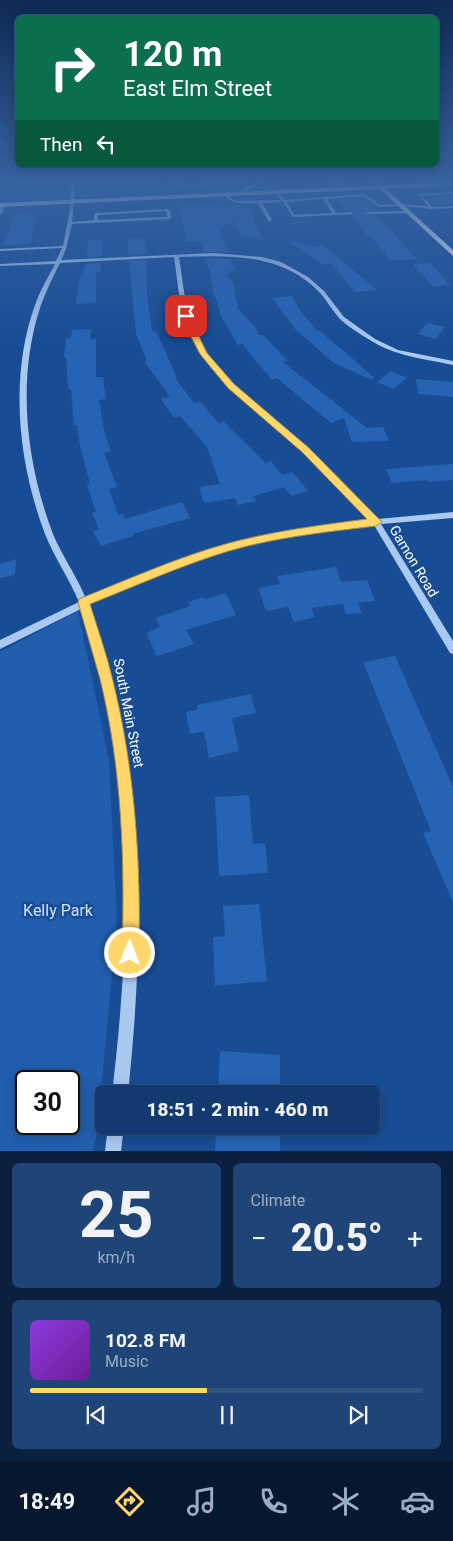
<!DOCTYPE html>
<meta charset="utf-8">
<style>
body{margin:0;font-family:Roboto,sans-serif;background:#1f4578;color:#f1f3f6;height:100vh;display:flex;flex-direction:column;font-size:19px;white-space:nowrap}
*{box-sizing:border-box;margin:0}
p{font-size:16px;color:#9cadc3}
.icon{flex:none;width:28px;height:28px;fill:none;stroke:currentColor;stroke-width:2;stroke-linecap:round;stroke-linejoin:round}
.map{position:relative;height:1151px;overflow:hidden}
.details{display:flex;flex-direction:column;gap:12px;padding:12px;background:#0a203e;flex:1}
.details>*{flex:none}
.top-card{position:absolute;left:15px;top:15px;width:424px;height:152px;border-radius:8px;box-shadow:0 2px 12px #0003,0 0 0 1px #315483;background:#0b6e4f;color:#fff;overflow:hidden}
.speed{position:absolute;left:15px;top:1070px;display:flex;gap:10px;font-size:25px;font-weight:700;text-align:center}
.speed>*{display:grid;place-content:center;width:65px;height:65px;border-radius:50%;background:#123a70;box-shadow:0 2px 12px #0003,0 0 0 1px #315483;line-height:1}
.speed .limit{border:2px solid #111;border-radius:8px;background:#fff;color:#111}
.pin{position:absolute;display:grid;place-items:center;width:42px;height:42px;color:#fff;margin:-21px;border-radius:10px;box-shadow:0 2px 8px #0006}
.me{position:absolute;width:55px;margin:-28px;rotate:1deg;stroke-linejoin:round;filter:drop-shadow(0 0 4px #0008)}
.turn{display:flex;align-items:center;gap:18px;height:105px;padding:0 25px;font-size:22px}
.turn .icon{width:65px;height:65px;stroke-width:2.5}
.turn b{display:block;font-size:35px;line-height:42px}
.then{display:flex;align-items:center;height:48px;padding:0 25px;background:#0003;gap:10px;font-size:19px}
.big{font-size:38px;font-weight:800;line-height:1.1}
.details .widget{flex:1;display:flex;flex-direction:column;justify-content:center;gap:8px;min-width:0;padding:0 18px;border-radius:8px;background:#1f4578}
.details .dial{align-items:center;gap:0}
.dial b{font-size:65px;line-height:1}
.song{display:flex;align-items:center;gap:15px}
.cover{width:60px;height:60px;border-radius:8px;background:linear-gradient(135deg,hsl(270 70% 55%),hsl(280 70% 35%))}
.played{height:5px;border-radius:2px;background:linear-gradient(90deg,#ffd669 45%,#315483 45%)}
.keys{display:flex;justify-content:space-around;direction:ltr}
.heat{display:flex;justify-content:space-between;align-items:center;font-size:28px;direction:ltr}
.details .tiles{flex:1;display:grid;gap:12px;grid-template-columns:1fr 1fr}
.widget:last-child{grid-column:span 2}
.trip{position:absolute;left:95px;top:1085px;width:285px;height:50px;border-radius:8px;background:#123a70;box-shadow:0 2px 12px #0003,0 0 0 1px #315483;font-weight:800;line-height:50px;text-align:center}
.dock{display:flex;height:80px;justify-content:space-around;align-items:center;background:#07172d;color:#9cadc3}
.dock .icon{width:35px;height:35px}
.dock .selected{color:#ffd669}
.dock b{font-size:22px;color:#f1f3f6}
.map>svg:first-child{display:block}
.green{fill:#215eae;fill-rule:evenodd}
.building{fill:#2763b3}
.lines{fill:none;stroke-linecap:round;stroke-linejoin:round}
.minor-tunnel{stroke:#3b68a5;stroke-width:4.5;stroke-dasharray:4.5 2;stroke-linecap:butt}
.path{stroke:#aac9f0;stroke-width:1;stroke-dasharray:1 2;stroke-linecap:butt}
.minor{fill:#aac9f0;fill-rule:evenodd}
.major{fill:#f3f8ff;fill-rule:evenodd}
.route{fill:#ffd669;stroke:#a68b44}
.labels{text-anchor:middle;stroke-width:5;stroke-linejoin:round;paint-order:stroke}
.street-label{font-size:14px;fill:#fff;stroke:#184d95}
.near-park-label{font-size:16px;fill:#d1e3fb;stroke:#184d95}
</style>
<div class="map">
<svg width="453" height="1151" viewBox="0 0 453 1151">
<rect width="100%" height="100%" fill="#184d95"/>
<g class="green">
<polygon points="0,180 165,180 167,187 175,186 176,192 0,201"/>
<path d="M78,611L109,761L117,922L97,1132L93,1151H0V652ZM69,1081V1124H26V1081Z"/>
</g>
<g class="building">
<polygon points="322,180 345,180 349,185 326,186"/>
<polygon points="453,196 453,204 434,205 426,198"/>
<polygon points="359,198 365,200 374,210 365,211 365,215 378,216 417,259 390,260 373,238 369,238 353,216 354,211 345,211 337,200"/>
<polygon points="215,205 216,207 248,206 263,240 241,236 234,221 219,228 228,252 203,252 201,241 186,241 179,206"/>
<polygon points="37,213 30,244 3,245 14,214"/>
<polygon points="128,238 144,238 146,254 128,255"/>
<polygon points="104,239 102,256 87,257 88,240"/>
<polygon points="287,240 318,247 323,245 377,290 355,292 331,263 323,265"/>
<polygon points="205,258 230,259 235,271 230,271 227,275 233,282 238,306 237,307 256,328 259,335 263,335 288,361 283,362 367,428 383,427 389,441 352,442 344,418 331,423 277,378 272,380 242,344 238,345 221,316 216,297 214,297 210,273"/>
<polygon points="146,260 147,295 152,331 155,331 158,335 177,378 175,378 194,403 201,402 218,423 224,422 266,463 271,461 282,475 293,472 308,491 291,496 284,487 254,496 256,501 238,505 235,498 204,503 199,487 220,484 207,447 180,416 174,418 161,399 170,397 144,361 147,361 136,334 129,261"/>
<polygon points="101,263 100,272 96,272 96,303 76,304 80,277 82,276 86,264"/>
<polygon points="430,263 450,285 433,287 413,264"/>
<polygon points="292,296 300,310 317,331 320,331 374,377 372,380 334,363 296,330 272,298"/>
<polygon points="427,323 445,327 436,339 418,334"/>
<polygon points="91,329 90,340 96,339 96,377 103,377 106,399 99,400 104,431 111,451 104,453 117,487 109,489 118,515 123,514 125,519 182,502 190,518 132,534 133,536 101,546 93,531 99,529 92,513 96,512 87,485 90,484 80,446 77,425 74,426 71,389 68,389 66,357 64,357 66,339 71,338 72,330"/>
<polygon points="391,371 407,378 393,389 377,382"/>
<polygon points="416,379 453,382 453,397 418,394"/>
<polygon points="453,464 453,480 428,482 427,480 392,483 386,469"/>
<polygon points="16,559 15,575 0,578 0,564"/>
<polygon points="336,567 341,582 367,580 375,601 358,603 362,613 346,614 343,604 311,608 315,617 294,622 288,607 266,611 258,588 280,584 277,576"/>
<polygon points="226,593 236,615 186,630 194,644 157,656 146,633 160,627 156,618 190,606 188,602 203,597 206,599"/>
<polygon points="395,656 453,787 453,902 423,833 431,831 363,662"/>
<polygon points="251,694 256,713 232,718 239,751 209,758 204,731 190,734 186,712 197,710 197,705"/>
<polygon points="249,795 253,844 265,843 268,873 219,876 215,797"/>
<polygon points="259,904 267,981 215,986 213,937 225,936 223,906"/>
<polygon points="220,1051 280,1055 280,1094 218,1094"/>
<polygon points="216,1126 280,1126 280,1151 215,1151"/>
</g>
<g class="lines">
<polyline class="minor-tunnel" points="352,213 368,213"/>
<g class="path">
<polyline points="131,180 151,184 151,189"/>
<polyline points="100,189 122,180"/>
</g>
<g class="minor">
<path d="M72,180H76L72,222L94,220V214L96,213L168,209L170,210L171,218L169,219L72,224L66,249L61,260L214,253L262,257L281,262L308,277L324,291L344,317L375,339L398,350L453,361V365C425,359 394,356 370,340C360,334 347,326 339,318C332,310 327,301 321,294C284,253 229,255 179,257C183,282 185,309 194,332C215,380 271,414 308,449C332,471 354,495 378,519L453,512V518L381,524L453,641V654L450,653L374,525C335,529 295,534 257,543C199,557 143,580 89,605C147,761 145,931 128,1094H112C131,933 137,764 81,609L0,649V640L79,602C69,578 54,557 45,534C18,463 9,377 35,305C40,291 48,277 55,264L0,266V264L56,261L62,248L0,251V249L63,246L69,215ZM166,211L167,217L98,220V215ZM174,257C178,282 179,309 189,332C209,381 265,416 303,452C326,474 347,497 369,520C332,523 295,528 259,536C200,550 141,573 86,599C77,576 62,556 53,534C26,463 16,378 41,305C46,291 53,277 60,263Z"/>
<polygon points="173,180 177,180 178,185 244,181 243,180 247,180 249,182 177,187 175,186"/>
<polygon points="255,180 259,180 263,184 286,190 284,191 259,184 239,195 237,195 237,193 257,182"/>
<polygon points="371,180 375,180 383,187 380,188"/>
<path d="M278,191L285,200L364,194L380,205L399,204L428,206L418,194L453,192V194L422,196L433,207L453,206V208L432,209L402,206L379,207L363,196L327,199L336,213L352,212L353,214L293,217L283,202L262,203L272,220L270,221L268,220L258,203C246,203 233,206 225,195L228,194L232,199L237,201L281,200L276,192ZM323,199L332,213L294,215L287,202Z"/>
<polygon points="0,203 5,205 2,213 0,214"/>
<polygon points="407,211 408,213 368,214 366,213 368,212"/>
<polygon points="108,1126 124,1126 121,1151 105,1151"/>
</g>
<polygon class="major" points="453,182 453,186 386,189 453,250 453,256 380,189 0,207 0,203"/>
</g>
<linearGradient id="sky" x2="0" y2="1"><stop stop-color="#0d2a52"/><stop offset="0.53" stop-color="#3762a0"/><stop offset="1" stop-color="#3762a0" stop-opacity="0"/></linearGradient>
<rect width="453" height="341" fill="url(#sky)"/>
<path class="route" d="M183,314H188L207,353L234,384L309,448L382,522L376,526C327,532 277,537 229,551C182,565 136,586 90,604C98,630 107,655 113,681C135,770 141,862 139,953L137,959L130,962L124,959L122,953C125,862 122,768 100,679C93,653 85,628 78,602L79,599C129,579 178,557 229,543C274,531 321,525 367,519L302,452L228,388L200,354L189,333Z"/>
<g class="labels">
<g class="street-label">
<text transform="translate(414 561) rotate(59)" y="5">Gamon Road</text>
<text transform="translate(129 713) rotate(79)" y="5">South Main Street</text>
</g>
<g class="near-park-label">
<text x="58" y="916">Kelly Park</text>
</g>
</g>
</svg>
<div class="speed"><div class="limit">30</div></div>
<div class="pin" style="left:186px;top:316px;background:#d93025"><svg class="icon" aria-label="arrive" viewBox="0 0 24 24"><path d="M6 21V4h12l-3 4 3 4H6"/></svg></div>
<svg class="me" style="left:130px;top:953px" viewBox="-20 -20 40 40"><circle r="17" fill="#ffd669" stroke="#fff" stroke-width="3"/><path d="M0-11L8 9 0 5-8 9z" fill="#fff"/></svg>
<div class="trip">18:51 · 2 min · 460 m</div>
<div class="top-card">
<div class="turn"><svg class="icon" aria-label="right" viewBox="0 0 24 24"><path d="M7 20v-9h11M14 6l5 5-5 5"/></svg><div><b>120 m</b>East Elm Street</div></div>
<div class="then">Then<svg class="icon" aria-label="left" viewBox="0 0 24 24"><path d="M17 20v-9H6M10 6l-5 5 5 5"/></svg></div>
</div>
</div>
<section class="details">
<div class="tiles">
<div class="widget dial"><b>25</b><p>km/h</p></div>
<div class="widget"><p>Climate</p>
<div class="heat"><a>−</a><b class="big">20.5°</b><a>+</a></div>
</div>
<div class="widget">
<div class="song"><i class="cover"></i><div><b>102.8 FM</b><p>Music</p></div></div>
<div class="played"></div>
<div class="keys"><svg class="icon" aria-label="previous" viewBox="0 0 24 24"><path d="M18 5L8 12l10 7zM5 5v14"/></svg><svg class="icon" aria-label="pause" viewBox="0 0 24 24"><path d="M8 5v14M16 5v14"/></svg><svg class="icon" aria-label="next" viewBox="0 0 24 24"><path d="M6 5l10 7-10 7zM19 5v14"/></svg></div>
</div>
</div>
</section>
<nav class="dock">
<b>18:49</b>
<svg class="icon selected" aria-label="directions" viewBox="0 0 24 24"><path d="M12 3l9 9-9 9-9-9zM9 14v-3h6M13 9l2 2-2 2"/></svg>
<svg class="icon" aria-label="music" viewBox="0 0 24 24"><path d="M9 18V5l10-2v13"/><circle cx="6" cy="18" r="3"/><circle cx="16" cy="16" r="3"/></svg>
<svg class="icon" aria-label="phone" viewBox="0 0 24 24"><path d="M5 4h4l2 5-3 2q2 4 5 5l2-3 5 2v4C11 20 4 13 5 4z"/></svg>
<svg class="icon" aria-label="climate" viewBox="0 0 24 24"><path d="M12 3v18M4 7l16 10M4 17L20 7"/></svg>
<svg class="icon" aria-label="car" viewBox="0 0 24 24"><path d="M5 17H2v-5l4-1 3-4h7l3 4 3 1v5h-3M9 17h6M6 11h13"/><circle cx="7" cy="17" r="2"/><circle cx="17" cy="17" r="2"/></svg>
</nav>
